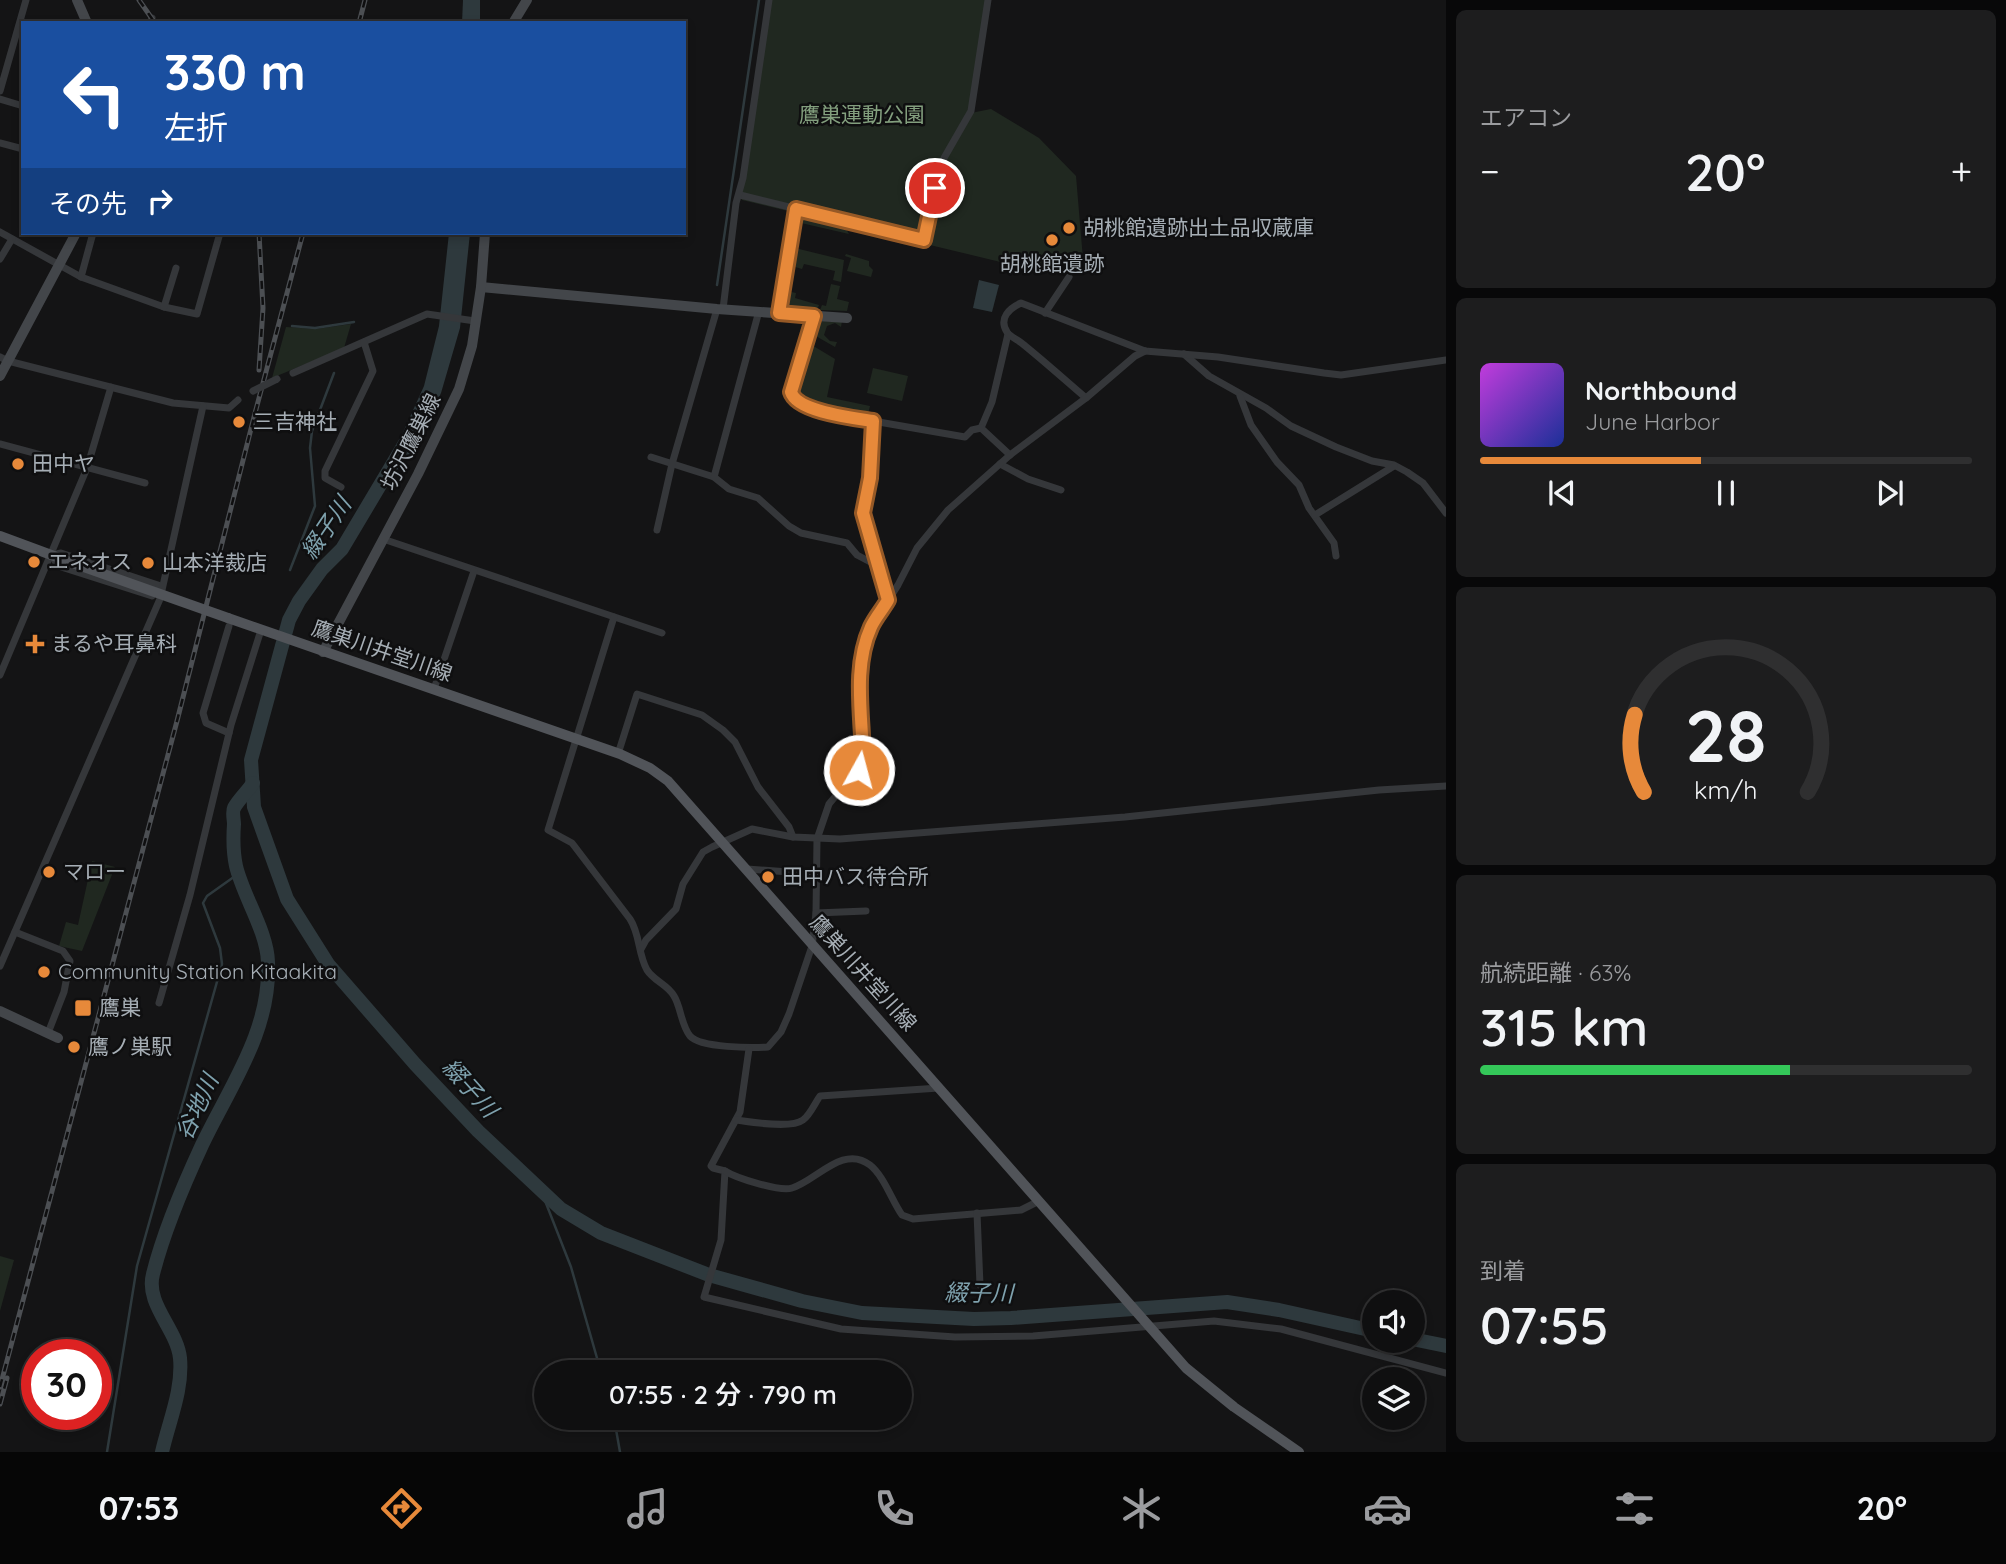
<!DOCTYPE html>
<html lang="ja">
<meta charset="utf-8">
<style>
body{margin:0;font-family:Quicksand,"Noto Sans JP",sans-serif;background:#1d1d1e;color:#f1f3f6;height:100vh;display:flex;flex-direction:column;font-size:26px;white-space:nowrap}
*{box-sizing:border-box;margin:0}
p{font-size:23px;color:#9b9c9f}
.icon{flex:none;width:38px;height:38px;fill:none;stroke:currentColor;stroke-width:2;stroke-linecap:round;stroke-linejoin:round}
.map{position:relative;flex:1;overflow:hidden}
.details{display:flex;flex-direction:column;gap:10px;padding:10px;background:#080809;width:560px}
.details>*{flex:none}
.guide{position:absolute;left:21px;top:21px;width:665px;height:214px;border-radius:0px;box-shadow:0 4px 10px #0003,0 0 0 2px #2f2f30;background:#1a4fa0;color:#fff;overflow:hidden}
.tools{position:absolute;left:1362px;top:1290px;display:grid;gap:14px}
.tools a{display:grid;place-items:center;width:63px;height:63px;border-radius:50%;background:#0f0f10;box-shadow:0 4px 10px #0003,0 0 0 2px #2f2f30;font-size:35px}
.speed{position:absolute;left:21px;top:1339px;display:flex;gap:14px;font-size:35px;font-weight:700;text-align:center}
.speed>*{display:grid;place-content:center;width:91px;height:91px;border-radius:50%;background:#0f0f10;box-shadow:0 4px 10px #0003,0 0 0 2px #2f2f30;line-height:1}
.speed .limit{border:10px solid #d22;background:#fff;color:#111}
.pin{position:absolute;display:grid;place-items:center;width:60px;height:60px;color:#fff;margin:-30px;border:4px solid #fff;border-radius:50%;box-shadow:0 2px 7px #0007}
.me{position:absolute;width:77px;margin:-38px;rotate:7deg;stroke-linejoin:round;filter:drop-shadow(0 0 5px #0008)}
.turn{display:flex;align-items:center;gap:24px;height:147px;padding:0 28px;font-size:32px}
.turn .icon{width:91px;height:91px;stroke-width:2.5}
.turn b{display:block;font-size:49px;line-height:60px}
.then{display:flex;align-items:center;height:66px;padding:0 28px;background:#0003;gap:14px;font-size:26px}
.big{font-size:52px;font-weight:600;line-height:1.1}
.details .widget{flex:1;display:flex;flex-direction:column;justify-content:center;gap:10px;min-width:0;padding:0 24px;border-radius:10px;background:#1d1d1e}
.details .dial{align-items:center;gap:0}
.dial svg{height:182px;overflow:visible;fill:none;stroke:#2f2f30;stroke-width:7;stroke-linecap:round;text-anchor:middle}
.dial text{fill:#f1f3f6;stroke:none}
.song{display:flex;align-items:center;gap:21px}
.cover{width:84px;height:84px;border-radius:10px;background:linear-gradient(135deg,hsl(290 70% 55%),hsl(230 70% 35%))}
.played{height:7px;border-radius:4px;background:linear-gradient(90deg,#e7893a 45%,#2f2f30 45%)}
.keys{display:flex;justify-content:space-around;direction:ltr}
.heat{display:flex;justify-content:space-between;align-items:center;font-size:38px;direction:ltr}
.charge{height:10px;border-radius:5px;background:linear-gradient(90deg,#34c759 63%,#2f2f30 0)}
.trip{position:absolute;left:534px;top:1360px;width:378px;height:70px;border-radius:35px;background:#0f0f10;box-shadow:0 4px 10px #0003,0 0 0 2px #2f2f30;font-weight:600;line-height:70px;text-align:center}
.menu{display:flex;height:112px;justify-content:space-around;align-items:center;background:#060606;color:#9b9c9f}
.menu .icon{width:49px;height:49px}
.menu .selected{color:#e7893a}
.menu b{font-size:32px;color:#f1f3f6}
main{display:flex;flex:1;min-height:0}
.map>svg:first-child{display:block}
.green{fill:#202820}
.water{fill:#2e393d}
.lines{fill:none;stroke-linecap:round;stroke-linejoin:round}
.stream{stroke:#2e393d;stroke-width:2.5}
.river{stroke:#2e393d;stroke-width:14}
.street{stroke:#35373a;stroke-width:7}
.secondary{stroke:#43464a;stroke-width:10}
.primary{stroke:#515459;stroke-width:10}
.rail-casing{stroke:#4c4f53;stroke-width:5}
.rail{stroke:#0f0f10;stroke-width:2.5;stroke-dasharray:8;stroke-linecap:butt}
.street-bridge{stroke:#35373a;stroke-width:7}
.primary-bridge{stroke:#515459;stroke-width:10}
.route-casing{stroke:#965926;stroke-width:18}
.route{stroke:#e7893a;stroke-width:12}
.poi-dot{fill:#e7893a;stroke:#0f0f10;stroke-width:2.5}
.labels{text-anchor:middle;stroke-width:5;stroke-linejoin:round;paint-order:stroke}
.park-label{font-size:21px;fill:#839f7e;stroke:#0f0f10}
.poi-label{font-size:21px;fill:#a6aeb5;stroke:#0f0f10;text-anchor:start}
.street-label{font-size:21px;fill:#a6aeb5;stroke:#0f0f10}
.water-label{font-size:23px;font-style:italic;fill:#7fa2ae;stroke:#0f0f10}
</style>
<main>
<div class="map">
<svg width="1446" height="1452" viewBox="0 0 1446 1452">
<rect width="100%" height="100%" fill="#141415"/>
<g class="green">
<polygon points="769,0 988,0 971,113 991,109 1039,138 1076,176 1083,259 1064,254 1055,275 742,200 740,195"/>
<polygon points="798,215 844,225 849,234 801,223 797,227"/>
<polygon points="795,248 844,260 841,282 833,280 835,271 804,264 802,269 792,266"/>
<polygon points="846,254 869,261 869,266 873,270 871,277 847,271 851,258 845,256"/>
<polygon points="831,284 840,286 837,299 849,302 847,311 820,310 822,305 826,306"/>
<polygon points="791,292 796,293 795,298 819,305 817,310 785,307 787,294"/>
<polygon points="820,320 842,321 841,327 835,323 827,326 824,335 830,341 837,342 835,347 814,335"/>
<polygon points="351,324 344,348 272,378 286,327 316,329"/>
<path d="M810,344L835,359L827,397L870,406L868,414C854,416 803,405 795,392Z"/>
<polygon points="873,368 908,376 902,401 867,393"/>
<polygon points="92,861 115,867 82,951 59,946 66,922 78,925"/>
<polygon points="0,1256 14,1260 0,1311"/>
</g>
<g class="water">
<polygon points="463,0 480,0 480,23 462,23"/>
<polygon points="449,233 470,233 460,328 441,393 411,457 395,450 424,386 439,326"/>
<polygon points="979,280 999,285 992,312 973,308"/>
</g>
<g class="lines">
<g class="stream">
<polyline points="717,285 759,0"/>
<polyline points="292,326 315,328 354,322"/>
<polyline points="290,570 315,506 310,448 312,431 334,373"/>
<polyline points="542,1193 571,1267 601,1372"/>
<polyline points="614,1418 620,1452"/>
<polyline points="107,1452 137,1266 222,964 220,948 203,903 207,896 238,874"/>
</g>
<g class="river">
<polyline points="408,438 342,549 322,569 299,601 289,620 251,760 254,807 287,899 328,964 415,1064 478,1131 561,1209 601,1233 709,1275 802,1301 862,1313 974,1319 1011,1318 1227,1302 1279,1310 1374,1331"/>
<polyline points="1412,1339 1446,1346"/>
<path d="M162,1452C169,1421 183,1390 180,1358C177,1329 145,1304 153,1274C164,1230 183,1186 202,1145C230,1086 271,1031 268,962C267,931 243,896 236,866C233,852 233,838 234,824C234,820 232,812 234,808C238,800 248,791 253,783"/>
</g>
<g class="street">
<polyline points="150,23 152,18"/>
<polyline points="0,91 26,0"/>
<polyline points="0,99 23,106"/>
<polyline points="0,143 23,149"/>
<polyline points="740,195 924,240 944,158 971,111 988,0"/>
<polyline points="0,232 81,277 164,307 197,314 220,233"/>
<polyline points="0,259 12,239"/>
<polyline points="81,277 93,233"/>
<polyline points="164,307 176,268"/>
<polyline points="723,309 736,203 743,178 769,0"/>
<polyline points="779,313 796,209"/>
<polyline points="1045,313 1069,277"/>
<path d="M814,316L791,392C797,412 854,418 873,421L870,478L864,500L863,519L889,600"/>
<polyline points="1008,334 992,402 981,428 1010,455"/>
<polyline points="1184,354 1209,376 1266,408 1291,426 1336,447 1372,461 1394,465 1407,472 1423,483 1446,513"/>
<polyline points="0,357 8,361 173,403 229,408 238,400"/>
<polyline points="293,373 427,314 475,321"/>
<polyline points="1240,396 1251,425 1277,462 1299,485 1309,508 1334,543 1336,556"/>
<path d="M1086,398C1065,380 1045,362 1024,345C1019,340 1010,337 1007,332C998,318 1010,308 1021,303L1145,351L1218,357L1324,373L1341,375L1446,360"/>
<polyline points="873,421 965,437 972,430 981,428"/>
<polyline points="0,444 145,483"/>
<polyline points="651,457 714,477 759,311"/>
<polyline points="1000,464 1028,479 1061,490"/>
<polyline points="714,477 729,489 758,498 789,526 801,533 847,543 857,555 878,566"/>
<polyline points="341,487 325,478 325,471 373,371 364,342"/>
<polyline points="1315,515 1394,466"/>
<polyline points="657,530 672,464 717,309"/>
<polyline points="383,539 662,633"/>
<polyline points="52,555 61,553 161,586"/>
<polyline points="52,556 58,566 152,596"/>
<path d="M614,617L548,830L572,843L630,919C640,934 638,954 647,970C654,981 668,985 674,996C681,1007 681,1025 690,1036C700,1048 753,1048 768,1047L781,1032L789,1014L812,946L816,913L817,839L829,804L863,763L860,699L863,651L871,627L898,585L917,548L948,510L1010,455L1086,398L1135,356L1145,351"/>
<polyline points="0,675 87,468 111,387"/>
<polyline points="434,689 474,571"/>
<polyline points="229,733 206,723 203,713 229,626"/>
<polyline points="618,754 637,694 702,715 723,730 735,742 758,787 789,827 793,837"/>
<polyline points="747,869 816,874"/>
<polyline points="816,913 866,911"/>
<polyline points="15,932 63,951 70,961 64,992 48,1033"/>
<polyline points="641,949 646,940 676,909 683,884 703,852 712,847 752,829 793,837 840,839 1125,817 1379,790 1446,786"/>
<polyline points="0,966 160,599 203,406"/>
<polyline points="159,1003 190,895 231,725 261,630"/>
<polyline points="749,1049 740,1112 711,1166 713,1168 725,1171 721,1240 704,1297 841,1329 955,1337 1033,1336 1214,1321 1281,1329 1446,1373"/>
<path d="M736,1120C751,1122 791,1129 803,1120C810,1115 815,1103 820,1096L939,1088"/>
<path d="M725,1171C736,1178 780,1192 792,1188C816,1181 843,1144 870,1165C884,1176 892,1201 902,1215L913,1219L1021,1210L1039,1201"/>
<polyline points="977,1213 980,1285"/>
</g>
<g class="secondary">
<polyline points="77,0 87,23"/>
<polyline points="513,23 527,0"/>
<polyline points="481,287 717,309 847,318"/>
<polyline points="0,376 76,233"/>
<polyline points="323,652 418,474 459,389 472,346 481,287 485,233"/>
<polyline points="0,1011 58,1038"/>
</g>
<g class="primary">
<polyline points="0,536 81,566"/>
<polyline points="228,618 620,754 650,768 668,781 1186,1368 1234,1407 1299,1452"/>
</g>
<g class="rail-casing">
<g id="rail">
<polyline points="139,0 155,23"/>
<polyline points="359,23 365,0"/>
<polyline points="259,233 263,308 259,370"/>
<polyline points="0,1387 177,721 254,417 303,233"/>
<polyline points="0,1404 7,1378"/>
</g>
</g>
<use href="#rail" class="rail"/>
<polyline class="street-bridge" points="253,391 277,379"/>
<polyline class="primary-bridge" points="81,566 228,618"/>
</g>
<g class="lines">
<g class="route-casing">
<path id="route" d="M859,770L863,762C863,718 852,669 871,627C875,618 883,609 888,600L863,513L870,478L873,421C854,418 797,412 791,392L814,316L779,313L796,209L924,240L935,188"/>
</g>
<use href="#route" class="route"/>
</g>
<g class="poi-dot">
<circle cx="1069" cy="228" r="7"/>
<circle cx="1052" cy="240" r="7"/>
<circle cx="239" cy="422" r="7"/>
<circle cx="18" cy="464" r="7"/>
<circle cx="34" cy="562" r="7"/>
<circle cx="148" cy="563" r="7"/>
<path d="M31.5 633.5h7v7h7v7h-7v7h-7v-7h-7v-7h7z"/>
<circle cx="49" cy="872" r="7"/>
<circle cx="768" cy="877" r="7"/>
<circle cx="44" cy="972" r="7"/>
<rect x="74" y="999" width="18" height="18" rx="3.5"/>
<circle cx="74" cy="1047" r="7"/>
</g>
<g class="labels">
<g class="park-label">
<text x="862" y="122">鷹巣運動公園</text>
</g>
<g class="poi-label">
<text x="1083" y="235">胡桃館遺跡出土品収蔵庫</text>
<text x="1052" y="271" text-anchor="middle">胡桃館遺跡</text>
<text x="253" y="429">三吉神社</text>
<text x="32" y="471">田中ヤ</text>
<text x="48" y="569">エネオス</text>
<text x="162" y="570">山本洋裁店</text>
<text x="51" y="651">まるや耳鼻科</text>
<text x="63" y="879">マロー</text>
<text x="782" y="884">田中バス待合所</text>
<text x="58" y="979">Community Station Kitaakita</text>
<text x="99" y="1015">鷹巣</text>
<text x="88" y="1054">鷹ノ巣駅</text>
</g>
<g class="street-label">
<text transform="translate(411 442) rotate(-63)" y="7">坊沢鷹巣線</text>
<text transform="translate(382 651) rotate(19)" y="7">鷹巣川井堂川線</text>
<text transform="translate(863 973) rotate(48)" y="7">鷹巣川井堂川線</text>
</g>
<g class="water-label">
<text transform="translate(326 528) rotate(-56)" y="8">綴子川</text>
<text transform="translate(470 1088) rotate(48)" y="8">綴子川</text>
<text transform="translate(197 1107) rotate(-65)" y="8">谷地川</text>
<text transform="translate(979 1293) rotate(1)" y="8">綴子川</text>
</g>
</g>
</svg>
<div class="tools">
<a><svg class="icon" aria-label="sound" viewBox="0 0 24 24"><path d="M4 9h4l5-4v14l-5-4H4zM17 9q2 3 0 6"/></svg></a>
<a><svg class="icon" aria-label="layers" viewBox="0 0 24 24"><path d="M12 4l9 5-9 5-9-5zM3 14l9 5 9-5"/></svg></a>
</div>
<div class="speed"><div class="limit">30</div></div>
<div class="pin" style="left:935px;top:188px;background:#d93025"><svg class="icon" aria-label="arrive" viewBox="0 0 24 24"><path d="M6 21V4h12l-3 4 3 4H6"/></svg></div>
<svg class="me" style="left:859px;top:770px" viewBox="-20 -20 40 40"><circle r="17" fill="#e7893a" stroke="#fff" stroke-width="3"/><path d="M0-11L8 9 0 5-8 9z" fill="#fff"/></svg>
<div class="trip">07:55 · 2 分 · 790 m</div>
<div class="guide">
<div class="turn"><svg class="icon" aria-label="left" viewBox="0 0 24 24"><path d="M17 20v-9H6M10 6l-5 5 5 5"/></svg><div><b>330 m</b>左折</div></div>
<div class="then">その先<svg class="icon" aria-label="right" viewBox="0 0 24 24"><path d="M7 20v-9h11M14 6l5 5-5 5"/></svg></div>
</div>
</div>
<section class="details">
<div class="widget"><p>エアコン</p>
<div class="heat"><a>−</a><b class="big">20°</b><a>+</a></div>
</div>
<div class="widget">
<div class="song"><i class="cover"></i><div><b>Northbound</b><p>June Harbor</p></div></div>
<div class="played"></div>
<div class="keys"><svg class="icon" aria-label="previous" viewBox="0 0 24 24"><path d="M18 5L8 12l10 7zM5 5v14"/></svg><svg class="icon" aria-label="pause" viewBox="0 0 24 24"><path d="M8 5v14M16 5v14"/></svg><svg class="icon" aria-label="next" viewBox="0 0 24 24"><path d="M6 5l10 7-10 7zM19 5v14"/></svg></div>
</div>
<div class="widget dial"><svg viewBox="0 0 100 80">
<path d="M14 69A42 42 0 1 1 86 69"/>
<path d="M14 69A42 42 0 0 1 10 35" stroke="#e7893a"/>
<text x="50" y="56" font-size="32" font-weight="700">28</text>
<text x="50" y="72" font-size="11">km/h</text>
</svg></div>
<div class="widget"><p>航続距離 · 63%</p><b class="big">315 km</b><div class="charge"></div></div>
<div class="widget"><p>到着</p><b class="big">07:55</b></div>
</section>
</main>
<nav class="menu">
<b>07:53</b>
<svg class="icon selected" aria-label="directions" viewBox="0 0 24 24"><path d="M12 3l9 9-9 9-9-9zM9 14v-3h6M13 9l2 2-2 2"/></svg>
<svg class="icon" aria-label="music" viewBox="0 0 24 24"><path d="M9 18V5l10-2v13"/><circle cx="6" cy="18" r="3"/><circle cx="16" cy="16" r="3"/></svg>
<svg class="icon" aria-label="phone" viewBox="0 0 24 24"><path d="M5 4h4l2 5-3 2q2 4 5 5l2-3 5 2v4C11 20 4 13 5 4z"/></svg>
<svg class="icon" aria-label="climate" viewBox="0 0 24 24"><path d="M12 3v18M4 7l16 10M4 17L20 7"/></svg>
<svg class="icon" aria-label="car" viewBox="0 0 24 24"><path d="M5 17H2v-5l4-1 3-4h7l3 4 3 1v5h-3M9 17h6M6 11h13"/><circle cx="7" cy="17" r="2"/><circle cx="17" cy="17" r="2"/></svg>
<svg class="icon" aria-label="filters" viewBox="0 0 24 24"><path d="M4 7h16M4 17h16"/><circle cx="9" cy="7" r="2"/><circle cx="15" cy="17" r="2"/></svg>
<b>20°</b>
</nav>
